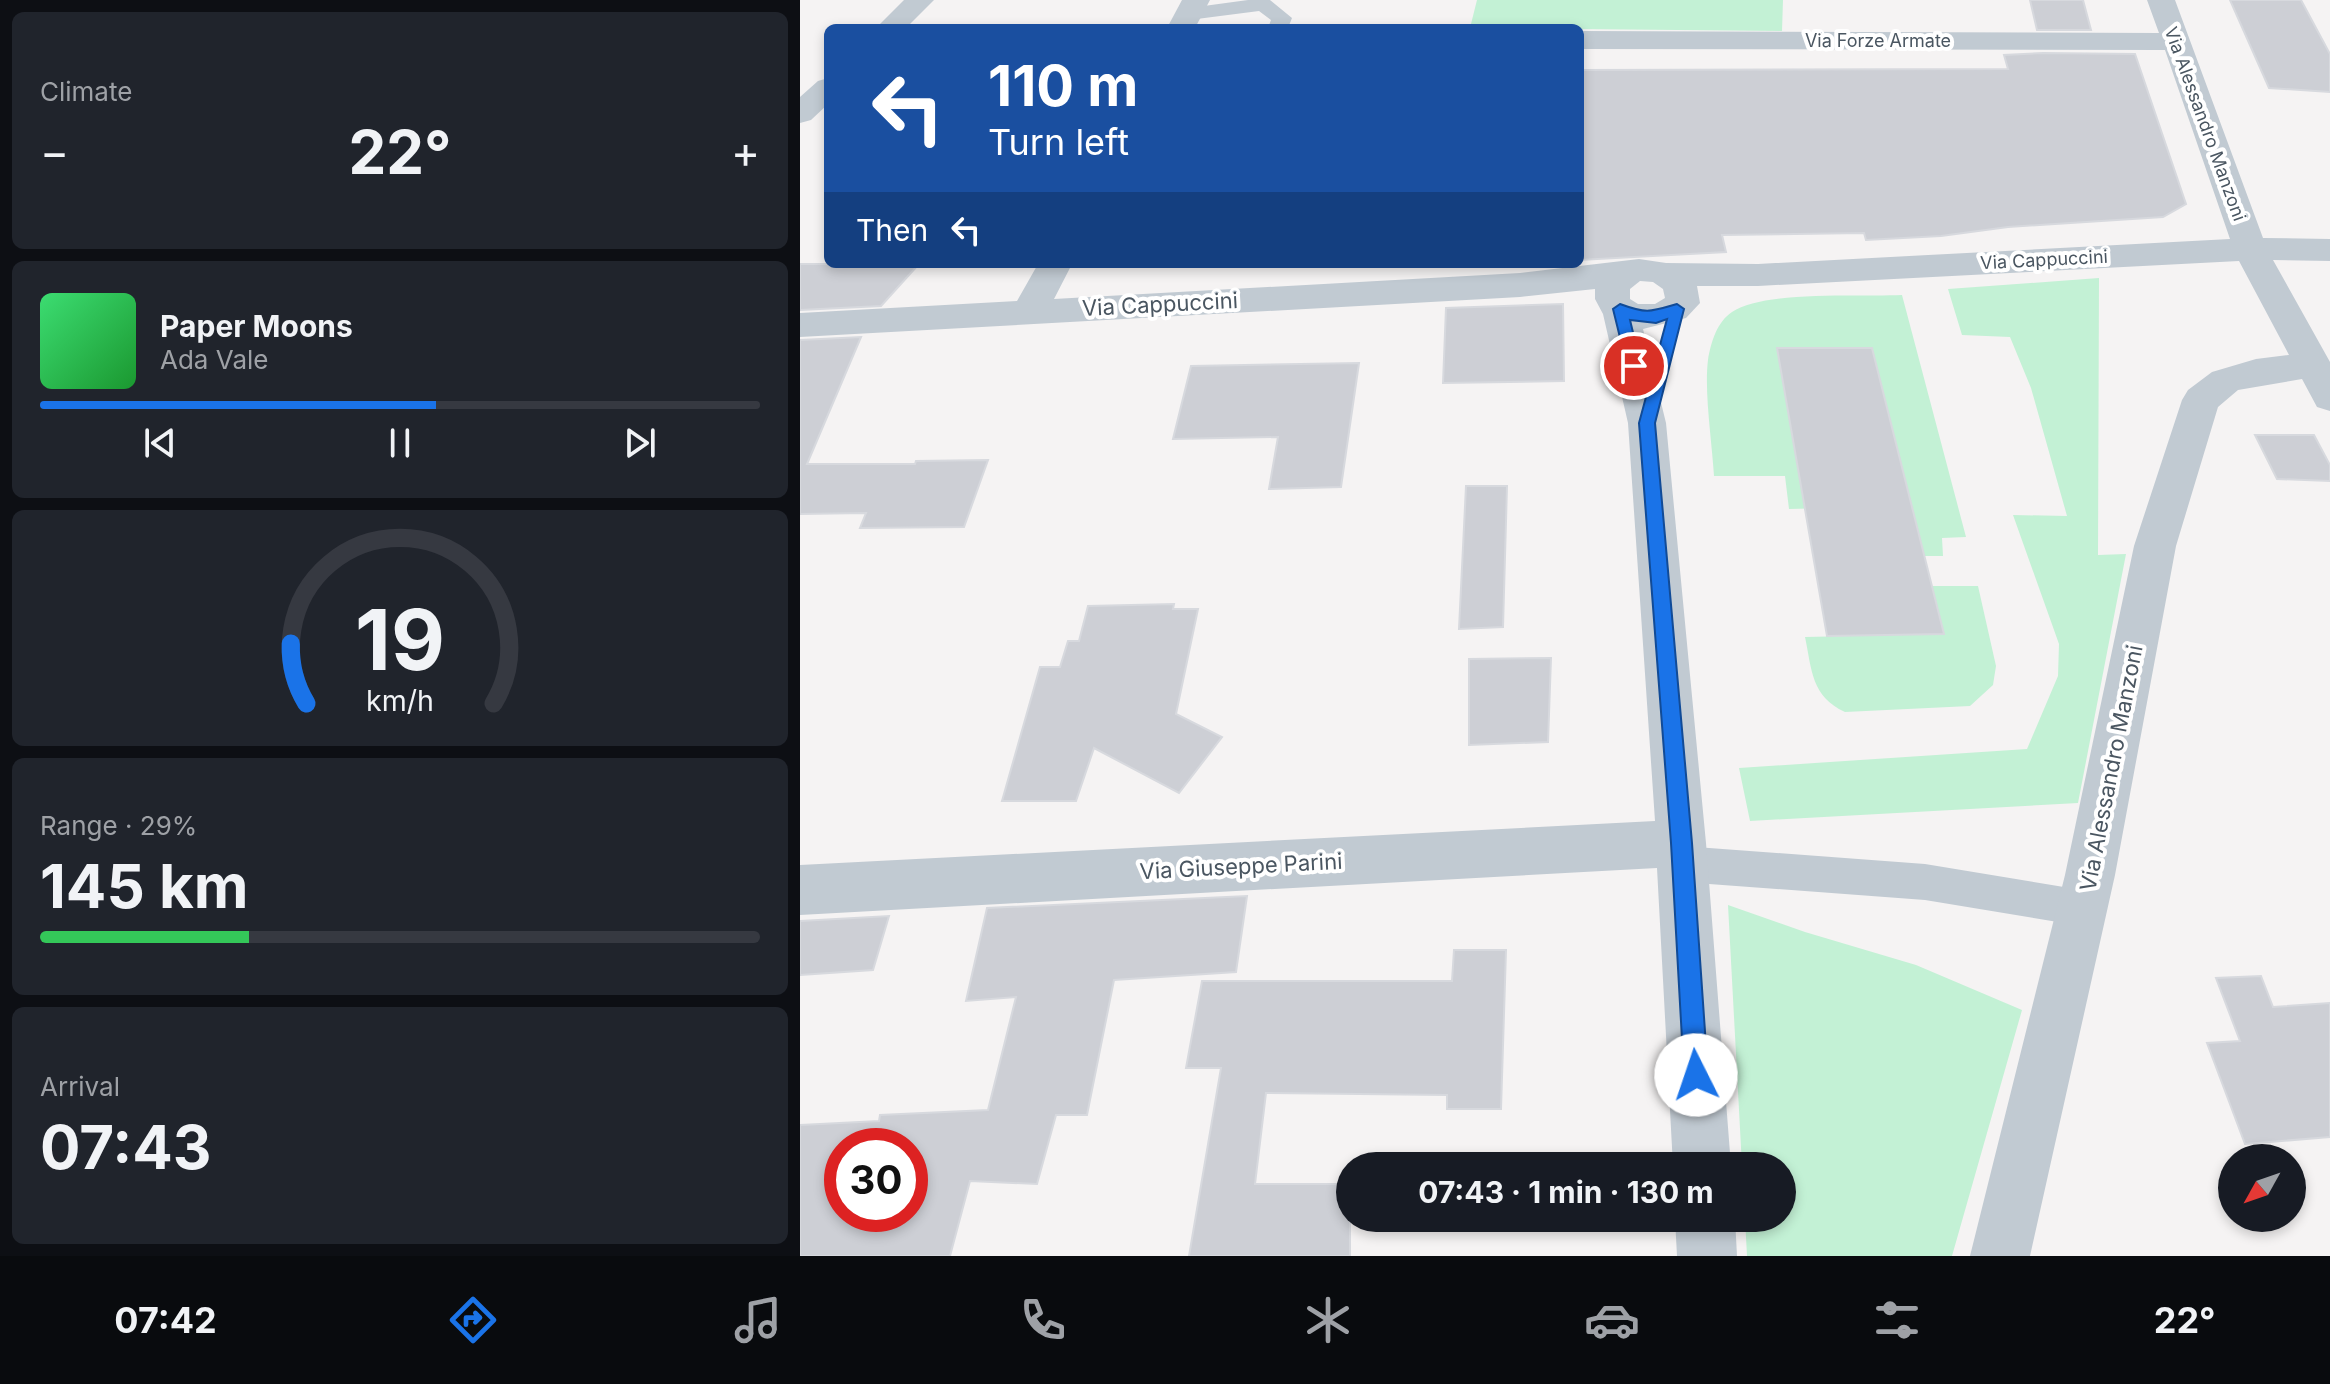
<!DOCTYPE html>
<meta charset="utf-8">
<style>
body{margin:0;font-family:Inter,sans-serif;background:#20242c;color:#f1f3f6;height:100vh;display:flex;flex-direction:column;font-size:30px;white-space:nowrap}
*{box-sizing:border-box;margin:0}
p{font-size:26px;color:#9ea1a6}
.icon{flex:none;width:44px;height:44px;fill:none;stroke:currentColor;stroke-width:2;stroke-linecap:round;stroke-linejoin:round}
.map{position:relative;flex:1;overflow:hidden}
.drawer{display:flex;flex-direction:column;gap:12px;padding:12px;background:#0d0f14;width:800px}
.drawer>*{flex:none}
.hud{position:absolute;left:24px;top:24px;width:760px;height:244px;border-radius:12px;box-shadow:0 4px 12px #0003;background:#1a4fa0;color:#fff;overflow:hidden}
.needle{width:52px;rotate:230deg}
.buttons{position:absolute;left:1418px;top:1144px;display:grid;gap:16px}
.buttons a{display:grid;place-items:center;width:88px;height:88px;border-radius:50%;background:#171b24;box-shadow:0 4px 12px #0003;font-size:40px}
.speed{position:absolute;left:24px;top:1128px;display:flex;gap:16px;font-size:40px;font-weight:700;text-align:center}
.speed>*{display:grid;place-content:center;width:104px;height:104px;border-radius:50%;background:#171b24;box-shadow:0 4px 12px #0003;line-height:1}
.speed .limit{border:12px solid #d22;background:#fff;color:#111}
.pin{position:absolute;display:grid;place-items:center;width:68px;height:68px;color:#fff;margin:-34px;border:4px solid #fff;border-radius:50%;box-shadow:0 2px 8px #0007}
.me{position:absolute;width:88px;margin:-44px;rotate:356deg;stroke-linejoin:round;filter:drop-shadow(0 0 6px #0008)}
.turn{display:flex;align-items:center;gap:28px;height:168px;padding:0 32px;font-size:36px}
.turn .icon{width:104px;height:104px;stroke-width:2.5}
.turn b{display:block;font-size:56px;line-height:68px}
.then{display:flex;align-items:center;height:76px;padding:0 32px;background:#0003;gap:16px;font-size:30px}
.big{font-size:60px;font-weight:700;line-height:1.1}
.drawer .card{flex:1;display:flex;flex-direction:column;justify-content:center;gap:12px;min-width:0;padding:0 28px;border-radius:12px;background:#20242c}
.drawer .dial{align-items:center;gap:0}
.dial svg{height:208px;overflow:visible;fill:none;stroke:#363941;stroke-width:7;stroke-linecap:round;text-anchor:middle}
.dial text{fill:#f1f3f6;stroke:none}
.song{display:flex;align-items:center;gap:24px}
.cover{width:96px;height:96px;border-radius:12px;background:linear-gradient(135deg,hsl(140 70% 55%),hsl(130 70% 35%))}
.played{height:8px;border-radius:4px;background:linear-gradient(90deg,#1a73e8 55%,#363941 55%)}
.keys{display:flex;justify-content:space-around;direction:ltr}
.heat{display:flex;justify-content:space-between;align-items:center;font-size:44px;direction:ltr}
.charge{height:12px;border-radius:6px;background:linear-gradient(90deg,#34c759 29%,#363941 0)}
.trip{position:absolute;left:536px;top:1152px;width:460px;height:80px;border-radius:40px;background:#171b24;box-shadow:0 4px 12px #0003;font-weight:700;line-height:80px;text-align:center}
.dock{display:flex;height:128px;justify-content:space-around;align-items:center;background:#090b0e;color:#9ea1a6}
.dock .icon{width:56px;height:56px}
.dock .on{color:#1a73e8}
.dock b{font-size:36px;color:#f1f3f6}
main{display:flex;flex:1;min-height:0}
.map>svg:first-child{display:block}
.green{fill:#c3f1d5}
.building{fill:#cdcfd5;stroke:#d7d9de;stroke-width:2;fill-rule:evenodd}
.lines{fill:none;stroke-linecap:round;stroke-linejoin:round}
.lane{fill:#c1cad2;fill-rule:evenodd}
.street{fill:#c1cad2;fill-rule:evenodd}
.route{fill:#1a73e8;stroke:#114b97;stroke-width:2}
.labels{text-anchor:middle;stroke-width:8;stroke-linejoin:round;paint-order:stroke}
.far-street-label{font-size:18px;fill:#4a5661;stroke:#fff}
.street-label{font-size:22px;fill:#4a5661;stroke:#fff}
</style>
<main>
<section class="drawer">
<div class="card"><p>Climate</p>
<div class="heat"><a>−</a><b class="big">22°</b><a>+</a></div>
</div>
<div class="card">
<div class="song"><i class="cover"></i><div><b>Paper Moons</b><p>Ada Vale</p></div></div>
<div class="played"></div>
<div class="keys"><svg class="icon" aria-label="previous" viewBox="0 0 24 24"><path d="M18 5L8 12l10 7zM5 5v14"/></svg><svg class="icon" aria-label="pause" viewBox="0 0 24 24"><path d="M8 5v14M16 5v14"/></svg><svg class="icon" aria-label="next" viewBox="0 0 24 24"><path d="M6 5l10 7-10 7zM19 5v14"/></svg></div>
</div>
<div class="card dial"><svg viewBox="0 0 100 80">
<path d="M14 69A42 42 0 1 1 86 69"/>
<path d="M14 69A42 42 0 0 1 8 46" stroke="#1a73e8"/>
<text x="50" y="56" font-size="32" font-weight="700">19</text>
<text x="50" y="72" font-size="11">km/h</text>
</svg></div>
<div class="card"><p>Range · 29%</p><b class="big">145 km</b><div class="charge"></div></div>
<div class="card"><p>Arrival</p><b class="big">07:43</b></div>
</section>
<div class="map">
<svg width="1530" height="1256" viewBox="0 0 1530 1256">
<rect width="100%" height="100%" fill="#f5f3f3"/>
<g class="green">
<polygon points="677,0 983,0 982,31 670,28"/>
<polygon points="1299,278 1298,555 1326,554 1278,803 950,821 939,768 1227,749 1258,676 1259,644 1213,515 1267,516 1231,388 1210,337 1162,335 1148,289"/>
<path d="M1102,295L1166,537L1142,538L1143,556H1123L1110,506L989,509L985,476H914C912,442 904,392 908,360C911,342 917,322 932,312C964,290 1061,297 1102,295Z"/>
<path d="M1131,586H1178L1196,666L1193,685L1170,706L1045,712C1011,696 1012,670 1005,637L1143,634Z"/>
<polygon points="928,905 1005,932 1116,965 1222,1010 1152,1256 947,1256 945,1218 982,1218 982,1166 942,1166"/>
</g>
<g class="building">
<polygon points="1230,0 1283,0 1291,30 1237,30"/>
<polygon points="1430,0 1501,0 1530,54 1530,92 1469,88"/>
<polygon points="1243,53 1335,54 1386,204 1363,217 1208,227 1141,236 1066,240 1064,233 922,235 926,252 780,260 780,70 1208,69 1204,55"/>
<polygon points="0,264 119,264 81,306 0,310"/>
<polygon points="763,304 764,381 643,383 646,308"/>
<polygon points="61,337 7,464 115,464 116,461 188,460 164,527 60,528 66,513 0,514 0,340"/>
<polygon points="977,348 1072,348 1144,634 1027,636"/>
<polygon points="559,363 541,487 469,489 478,437 373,439 391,366"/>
<polygon points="1455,435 1514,435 1530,465 1530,481 1477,479"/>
<polygon points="666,486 707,486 703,627 659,629"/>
<polygon points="374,604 373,609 398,609 376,714 422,737 379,793 294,748 276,801 202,801 240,667 260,667 268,641 279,641 288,606"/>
<polygon points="751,658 748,742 669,745 669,659"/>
<path d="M447,896L436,972L314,980L287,1115H256L237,1184L170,1181L150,1256H0V1125L79,1121L80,1115L188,1110L216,997L166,1001L187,908ZM42,1146H110V1214H42Z"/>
<polygon points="89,916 73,970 0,975 0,921"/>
<polygon points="654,950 706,950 701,1109 647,1109 647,1095 466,1093 455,1184 550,1184 550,1256 389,1256 421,1068 386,1068 402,981 652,981"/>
<polygon points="1461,976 1473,1007 1530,1003 1530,1137 1445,1144 1407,1043 1440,1041 1416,978"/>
</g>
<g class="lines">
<g class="lane">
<polygon points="448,0 470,0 492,18 488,28 468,28 471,20 459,11 389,20 379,14 389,8"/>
<polygon points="882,846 1125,864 1282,890 1295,895 1301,908 1295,921 1282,926 1125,900 882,882 869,876 864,864 869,852"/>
</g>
<g class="street">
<polygon points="104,0 134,0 106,28 76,28"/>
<polygon points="382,0 410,0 395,28 367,28"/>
<path d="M1347,0H1375L1463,238L1530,239V261L1473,260L1530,362V411L1517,407L1502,379L1438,390L1418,407L1376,546L1315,875L1230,1256H1170L1265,875L1334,546L1382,400L1388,390L1412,372L1456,359L1489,355L1439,261L958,286H897L900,303L886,318L843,329L866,423L906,843L931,1166H873L857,868L0,915V865L855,821L828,423L803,314L795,299V289L720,297L0,337V313L217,301L238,264H272L254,299L720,273L839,259L866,263L958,264L1430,239L1365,50L780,49V31L1359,33ZM840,281L853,282L863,289L865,298L855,304H838L830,299V289Z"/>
<polygon points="28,78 28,104 11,120 0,123 0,97 18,81"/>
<polygon points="875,1218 935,1218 937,1256 877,1256"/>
</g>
</g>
<path class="route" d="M820,304C847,314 850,312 877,304L884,309L855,423L892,843L908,1075L904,1084L896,1087L888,1084L884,1075L871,843L839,423L867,319L856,323L830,320L841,366L839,370H828L813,309Z"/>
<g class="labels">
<g class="far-street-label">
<text x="1078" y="47">Via Forze Armate</text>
<text transform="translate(1405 124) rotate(70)" y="6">Via Alessandro Manzoni</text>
<text transform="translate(1244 260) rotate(-3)" y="6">Via Cappuccini</text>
</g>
<g class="street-label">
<text transform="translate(360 304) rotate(-3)" y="8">Via Cappuccini</text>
<text transform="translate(1311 768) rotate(-79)" y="8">Via Alessandro Manzoni</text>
<text transform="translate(441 866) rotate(-3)" y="8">Via Giuseppe Parini</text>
</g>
</g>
</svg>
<div class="buttons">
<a><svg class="needle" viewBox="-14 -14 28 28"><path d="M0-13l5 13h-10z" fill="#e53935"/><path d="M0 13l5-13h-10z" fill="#9ea1a6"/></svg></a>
</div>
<div class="speed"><div class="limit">30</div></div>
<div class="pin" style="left:834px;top:366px;background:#d93025"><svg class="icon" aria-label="arrive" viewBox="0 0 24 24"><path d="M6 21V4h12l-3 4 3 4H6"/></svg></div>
<svg class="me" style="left:896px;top:1075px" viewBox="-20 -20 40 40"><circle r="19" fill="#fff"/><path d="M0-13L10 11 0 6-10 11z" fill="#1a73e8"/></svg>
<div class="trip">07:43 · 1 min · 130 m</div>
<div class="hud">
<div class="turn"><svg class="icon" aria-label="left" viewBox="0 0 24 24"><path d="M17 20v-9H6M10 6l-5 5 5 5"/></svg><div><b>110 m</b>Turn left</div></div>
<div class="then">Then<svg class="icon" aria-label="left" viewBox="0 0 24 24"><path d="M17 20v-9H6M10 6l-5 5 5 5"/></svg></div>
</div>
</div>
</main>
<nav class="dock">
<b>07:42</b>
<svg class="icon on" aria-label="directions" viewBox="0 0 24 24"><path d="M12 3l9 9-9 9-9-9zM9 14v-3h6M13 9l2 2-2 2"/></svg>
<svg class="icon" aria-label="music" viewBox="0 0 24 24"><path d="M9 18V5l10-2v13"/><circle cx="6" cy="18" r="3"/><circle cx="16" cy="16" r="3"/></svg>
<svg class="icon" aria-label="phone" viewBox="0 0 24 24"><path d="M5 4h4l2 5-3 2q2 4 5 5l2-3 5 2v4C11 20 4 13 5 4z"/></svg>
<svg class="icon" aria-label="climate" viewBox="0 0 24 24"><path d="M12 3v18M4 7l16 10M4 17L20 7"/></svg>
<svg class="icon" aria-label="car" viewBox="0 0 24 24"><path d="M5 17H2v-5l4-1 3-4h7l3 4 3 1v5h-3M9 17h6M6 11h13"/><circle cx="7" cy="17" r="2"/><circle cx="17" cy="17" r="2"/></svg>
<svg class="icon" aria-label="filters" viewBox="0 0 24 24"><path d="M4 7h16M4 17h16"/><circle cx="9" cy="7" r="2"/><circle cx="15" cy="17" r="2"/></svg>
<b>22°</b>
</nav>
